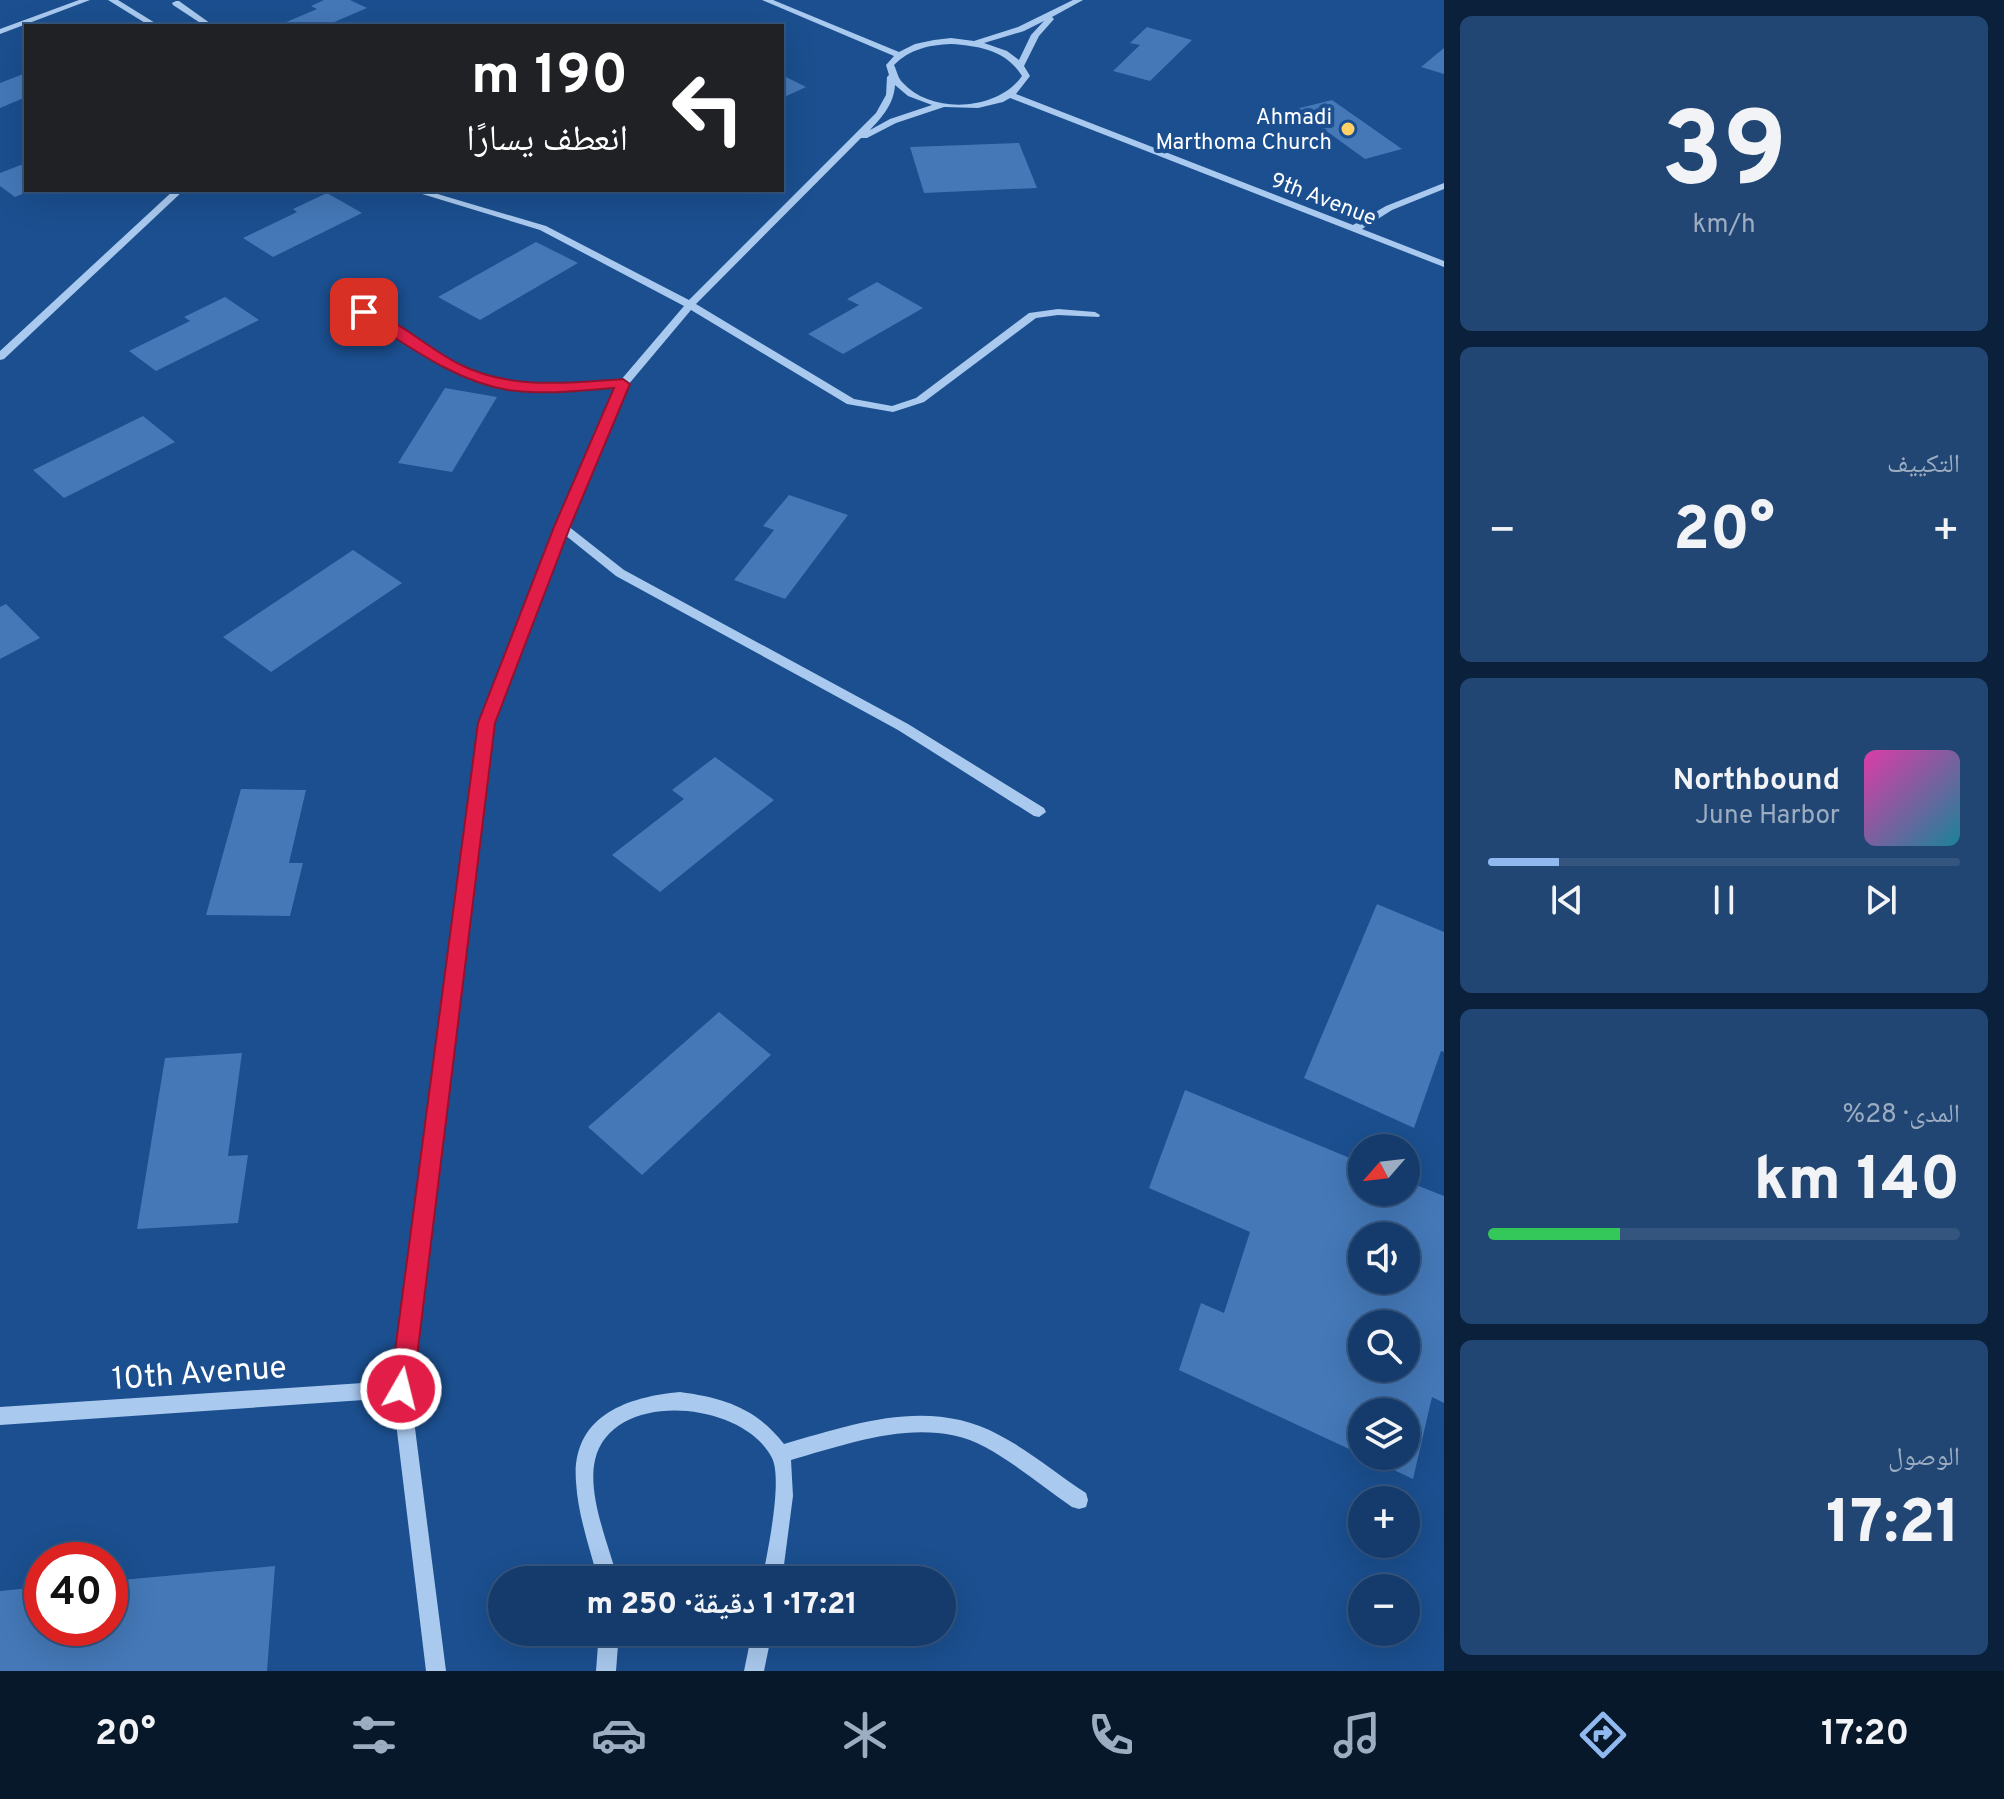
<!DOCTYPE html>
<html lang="ar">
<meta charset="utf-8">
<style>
body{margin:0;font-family:Overpass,"Noto Naskh Arabic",sans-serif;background:#214673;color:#f1f3f6;direction:rtl;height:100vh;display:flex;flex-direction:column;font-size:30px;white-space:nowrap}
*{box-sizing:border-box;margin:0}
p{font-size:26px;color:#9dadc1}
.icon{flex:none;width:44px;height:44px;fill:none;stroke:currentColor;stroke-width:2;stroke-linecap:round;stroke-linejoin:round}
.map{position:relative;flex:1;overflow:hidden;direction:ltr}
.side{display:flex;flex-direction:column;gap:16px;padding:16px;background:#0b203b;width:560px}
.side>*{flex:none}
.hud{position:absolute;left:24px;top:24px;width:760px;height:168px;border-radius:0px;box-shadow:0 8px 32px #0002,0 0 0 2px #33557e;direction:rtl;background:#202124;color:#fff;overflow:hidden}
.needle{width:52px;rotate:242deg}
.buttons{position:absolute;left:1348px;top:1134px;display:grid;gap:16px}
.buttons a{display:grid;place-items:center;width:72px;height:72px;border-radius:50%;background:#143b6b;box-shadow:0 8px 32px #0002,0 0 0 2px #33557e;font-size:40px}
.speed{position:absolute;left:24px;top:1542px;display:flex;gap:16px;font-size:40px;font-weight:700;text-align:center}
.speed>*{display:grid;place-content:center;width:104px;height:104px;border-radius:50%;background:#143b6b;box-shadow:0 8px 32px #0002,0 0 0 2px #33557e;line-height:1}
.speed .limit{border:12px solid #d22;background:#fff;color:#111}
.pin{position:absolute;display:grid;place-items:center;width:68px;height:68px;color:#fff;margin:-34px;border-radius:16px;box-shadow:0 4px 12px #0006}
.me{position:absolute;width:88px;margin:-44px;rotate:8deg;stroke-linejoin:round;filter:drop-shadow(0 0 6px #0008)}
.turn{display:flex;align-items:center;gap:28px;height:168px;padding:0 24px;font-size:36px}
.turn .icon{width:104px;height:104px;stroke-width:2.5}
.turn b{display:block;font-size:56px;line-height:68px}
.big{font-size:60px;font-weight:800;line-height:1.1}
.side .widget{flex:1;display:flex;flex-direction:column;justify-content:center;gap:12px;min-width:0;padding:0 28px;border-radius:12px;background:#214673}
.side .dial{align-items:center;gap:0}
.dial b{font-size:104px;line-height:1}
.song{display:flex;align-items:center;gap:24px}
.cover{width:96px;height:96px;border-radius:12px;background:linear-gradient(135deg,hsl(320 70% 55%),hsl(190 70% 35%))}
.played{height:8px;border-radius:4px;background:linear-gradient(90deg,#90b9f0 15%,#33557e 15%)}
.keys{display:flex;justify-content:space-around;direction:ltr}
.heat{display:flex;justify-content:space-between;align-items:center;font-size:44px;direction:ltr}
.charge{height:12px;border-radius:6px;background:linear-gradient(90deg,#34c759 28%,#33557e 0)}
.trip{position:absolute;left:488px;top:1566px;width:468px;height:80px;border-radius:40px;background:#143b6b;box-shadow:0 8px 32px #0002,0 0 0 2px #33557e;font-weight:800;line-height:80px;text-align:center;direction:rtl}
.menu{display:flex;height:128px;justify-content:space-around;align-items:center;background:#08182b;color:#9dadc1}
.menu .icon{width:56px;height:56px}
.menu .active{color:#90b9f0}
.menu b{font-size:36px;color:#f1f3f6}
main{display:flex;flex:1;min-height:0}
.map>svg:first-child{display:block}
.building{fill:#4478b7;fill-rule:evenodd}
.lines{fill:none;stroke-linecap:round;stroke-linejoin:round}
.minor{fill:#a9c9ee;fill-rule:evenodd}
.route{fill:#e11d48;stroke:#92132f;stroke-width:2}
.poi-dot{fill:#ffd166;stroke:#1b4f8f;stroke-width:3}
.labels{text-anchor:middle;stroke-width:8;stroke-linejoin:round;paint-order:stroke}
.far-poi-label{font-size:22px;fill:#fff;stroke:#1b4f8f;text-anchor:end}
.far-street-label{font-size:22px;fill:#fff;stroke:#1b4f8f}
.near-street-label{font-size:32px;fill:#fff;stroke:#1b4f8f}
</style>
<main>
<section class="side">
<div class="widget dial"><b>39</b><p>km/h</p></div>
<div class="widget"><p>التكييف</p>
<div class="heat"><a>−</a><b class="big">20°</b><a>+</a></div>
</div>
<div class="widget">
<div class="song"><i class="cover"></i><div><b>Northbound</b><p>June Harbor</p></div></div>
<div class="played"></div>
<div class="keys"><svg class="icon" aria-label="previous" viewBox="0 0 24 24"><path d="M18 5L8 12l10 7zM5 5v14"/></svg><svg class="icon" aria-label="pause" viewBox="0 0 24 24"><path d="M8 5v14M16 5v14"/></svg><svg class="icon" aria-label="next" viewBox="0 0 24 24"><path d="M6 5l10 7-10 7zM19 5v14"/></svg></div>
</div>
<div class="widget"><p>المدى · 28%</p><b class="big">140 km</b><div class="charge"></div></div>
<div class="widget"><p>الوصول</p><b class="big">17:21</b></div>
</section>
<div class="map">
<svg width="1444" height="1671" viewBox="0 0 1444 1671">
<rect width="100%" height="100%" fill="#1b4f8f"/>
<g class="building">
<polygon points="324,0 350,0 367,8 325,26 277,26 317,9 311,6"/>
<polygon points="1147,27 1192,40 1150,81 1113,71 1140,45 1130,43"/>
<polygon points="1444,48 1444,74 1421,67"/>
<polygon points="26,73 26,97 0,108 0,83"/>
<polygon points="782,75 806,87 782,98"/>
<polygon points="1332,100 1402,149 1365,159 1296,109"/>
<polygon points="1019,143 1037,188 924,193 910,147"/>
<polygon points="26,163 26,190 32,190 15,197 0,186 0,173"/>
<polygon points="327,193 362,213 273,257 243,238 297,212 293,209"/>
<polygon points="536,242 578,263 480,320 438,297"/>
<polygon points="877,282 923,308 843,354 808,334 859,305 847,299"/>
<polygon points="225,297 259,320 156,371 129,351 190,321 184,317"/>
<polygon points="445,388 497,397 452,472 398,463"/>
<polygon points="143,416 175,442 64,498 33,470"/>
<polygon points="789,495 848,515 785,599 734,580 774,530 763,526"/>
<polygon points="353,550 402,583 271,672 223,637"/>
<polygon points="6,604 40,638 0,659 0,607"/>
<polygon points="715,757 774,800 660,892 612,855 684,799 672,790"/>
<polygon points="241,789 306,790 289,863 303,863 290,916 206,915"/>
<polygon points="1377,904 1444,932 1444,1052 1441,1051 1414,1128 1304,1078"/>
<polygon points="719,1012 771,1055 642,1175 588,1127"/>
<polygon points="242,1053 228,1156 248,1155 238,1223 137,1229 165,1058"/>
<path d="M1185,1090L1362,1163V1192H1406V1181L1444,1196V1403L1432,1397L1413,1479L1364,1456H1406V1412H1362V1455L1179,1370L1201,1303L1224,1313L1250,1232L1149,1188ZM1362,1236H1406V1280H1362ZM1362,1324H1406V1368H1362Z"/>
<polygon points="275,1566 267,1671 0,1671 0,1591 42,1587 42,1628 110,1628 110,1581"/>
</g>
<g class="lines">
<g class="minor">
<polygon points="79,0 90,0 0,34 0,29"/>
<polygon points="108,0 118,0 160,26 150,26"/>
<path d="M762,0H773L899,52L915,44L934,40L951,38L974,41L1018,27L1073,0H1083L1052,17L1054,19L1039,36L1024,66L1030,76L1016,94L1353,225L1386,206L1444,183V189L1392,210L1362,229L1444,261V267L1010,98L1003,102L978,108L944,107L896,123L867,138H861L696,304L854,399L892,406L916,398L1029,313L1058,309L1095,312L1100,315L1099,317L1058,315L1036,318L924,402L893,412L847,404L691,310L628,385L568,526L624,570L908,724L1044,808L1046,812L1039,817L1034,816L898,730L616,576L565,535L494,723L410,1389L446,1671H426L393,1398L0,1425V1407L393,1381L480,723L556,527L616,388L549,392L502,387L446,365L359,312L364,309L368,310C414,339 465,378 522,385C554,389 587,383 620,381L684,306L540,230L409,190H424L546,226L689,300L876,113L886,95L887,77L889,75L886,65L894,56ZM1044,21L1031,35L1019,60L1007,51L984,43L1024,31ZM951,44C979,46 1006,50 1022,76C998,111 931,115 902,82C898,78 897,71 894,65C910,49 929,45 951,44ZM895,85L908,96L932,105L890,119L870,130C882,117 894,104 895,85Z"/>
<polygon points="176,1 179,1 214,26 205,26 173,5 172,3"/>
<polygon points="174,190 184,190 4,359 0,360 0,351"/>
<path d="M680,1392C724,1398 756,1408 784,1444C855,1424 929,1397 999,1435C1030,1451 1057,1474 1086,1493L1088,1500L1086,1507L1079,1509L1072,1507C1043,1487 1016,1464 985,1447C925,1415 852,1443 791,1460L793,1496L782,1580H762C767,1555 783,1480 772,1458C744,1401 612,1388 595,1460C587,1495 609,1546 618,1580H598C590,1548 578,1516 576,1482C571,1417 625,1397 680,1392Z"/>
<polygon points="599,1632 619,1632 616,1671 596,1671"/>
<polygon points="752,1632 772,1632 764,1671 744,1671"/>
</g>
</g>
<path class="route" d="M364,308C398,319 427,348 459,364C510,390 568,383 623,379L630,384L570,527L495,723L413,1389L409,1397L401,1400L393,1397L390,1389L478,723L554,527L614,388C579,391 543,395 508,390C453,381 405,343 359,315V309Z"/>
<circle class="poi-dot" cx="1348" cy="129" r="8"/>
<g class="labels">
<g class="far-poi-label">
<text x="1332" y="124">Ahmadi<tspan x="1332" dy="25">Marthoma Church</tspan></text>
</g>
<g class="far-street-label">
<text transform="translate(1324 198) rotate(21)" y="8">9th Avenue</text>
</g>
<g class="near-street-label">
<text transform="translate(199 1372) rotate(-4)" y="11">10th Avenue</text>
</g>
</g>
</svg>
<div class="buttons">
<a><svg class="needle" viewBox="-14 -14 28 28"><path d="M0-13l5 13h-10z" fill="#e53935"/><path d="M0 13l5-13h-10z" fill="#9dadc1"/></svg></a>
<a><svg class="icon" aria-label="sound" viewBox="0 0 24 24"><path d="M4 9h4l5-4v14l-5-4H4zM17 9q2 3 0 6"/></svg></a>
<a><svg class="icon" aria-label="search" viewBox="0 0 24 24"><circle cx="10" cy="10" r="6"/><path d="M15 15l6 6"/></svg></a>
<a><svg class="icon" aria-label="layers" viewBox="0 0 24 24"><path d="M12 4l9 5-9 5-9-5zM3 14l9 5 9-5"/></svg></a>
<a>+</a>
<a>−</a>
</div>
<div class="speed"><div class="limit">40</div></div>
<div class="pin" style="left:364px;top:312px;background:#d93025"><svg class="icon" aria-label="arrive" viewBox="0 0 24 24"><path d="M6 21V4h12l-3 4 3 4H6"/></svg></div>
<svg class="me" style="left:401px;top:1389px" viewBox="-20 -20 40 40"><circle r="17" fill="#e11d48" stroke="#fff" stroke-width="3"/><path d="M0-11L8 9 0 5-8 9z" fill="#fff"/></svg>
<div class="trip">17:21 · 1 دقيقة · 250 m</div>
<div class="hud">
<div class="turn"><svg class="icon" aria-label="left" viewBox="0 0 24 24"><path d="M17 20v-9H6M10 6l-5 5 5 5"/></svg><div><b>190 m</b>انعطف يسارًا</div></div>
</div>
</div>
</main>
<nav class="menu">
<b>17:20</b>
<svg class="icon active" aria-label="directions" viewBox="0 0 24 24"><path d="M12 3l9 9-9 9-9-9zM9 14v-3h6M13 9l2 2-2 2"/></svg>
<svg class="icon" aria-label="music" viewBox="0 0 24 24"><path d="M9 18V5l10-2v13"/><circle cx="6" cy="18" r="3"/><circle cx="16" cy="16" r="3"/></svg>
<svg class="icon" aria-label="phone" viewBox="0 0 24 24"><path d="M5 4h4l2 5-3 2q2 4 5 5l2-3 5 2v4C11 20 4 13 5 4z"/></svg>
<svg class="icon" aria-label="climate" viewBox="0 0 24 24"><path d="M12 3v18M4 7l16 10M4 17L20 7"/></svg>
<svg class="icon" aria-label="car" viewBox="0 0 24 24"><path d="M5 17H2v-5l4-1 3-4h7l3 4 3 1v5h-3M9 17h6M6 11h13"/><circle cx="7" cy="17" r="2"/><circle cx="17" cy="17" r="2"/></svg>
<svg class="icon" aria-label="filters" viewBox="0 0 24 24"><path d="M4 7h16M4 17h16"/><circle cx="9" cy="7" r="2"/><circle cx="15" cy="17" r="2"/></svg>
<b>20°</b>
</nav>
